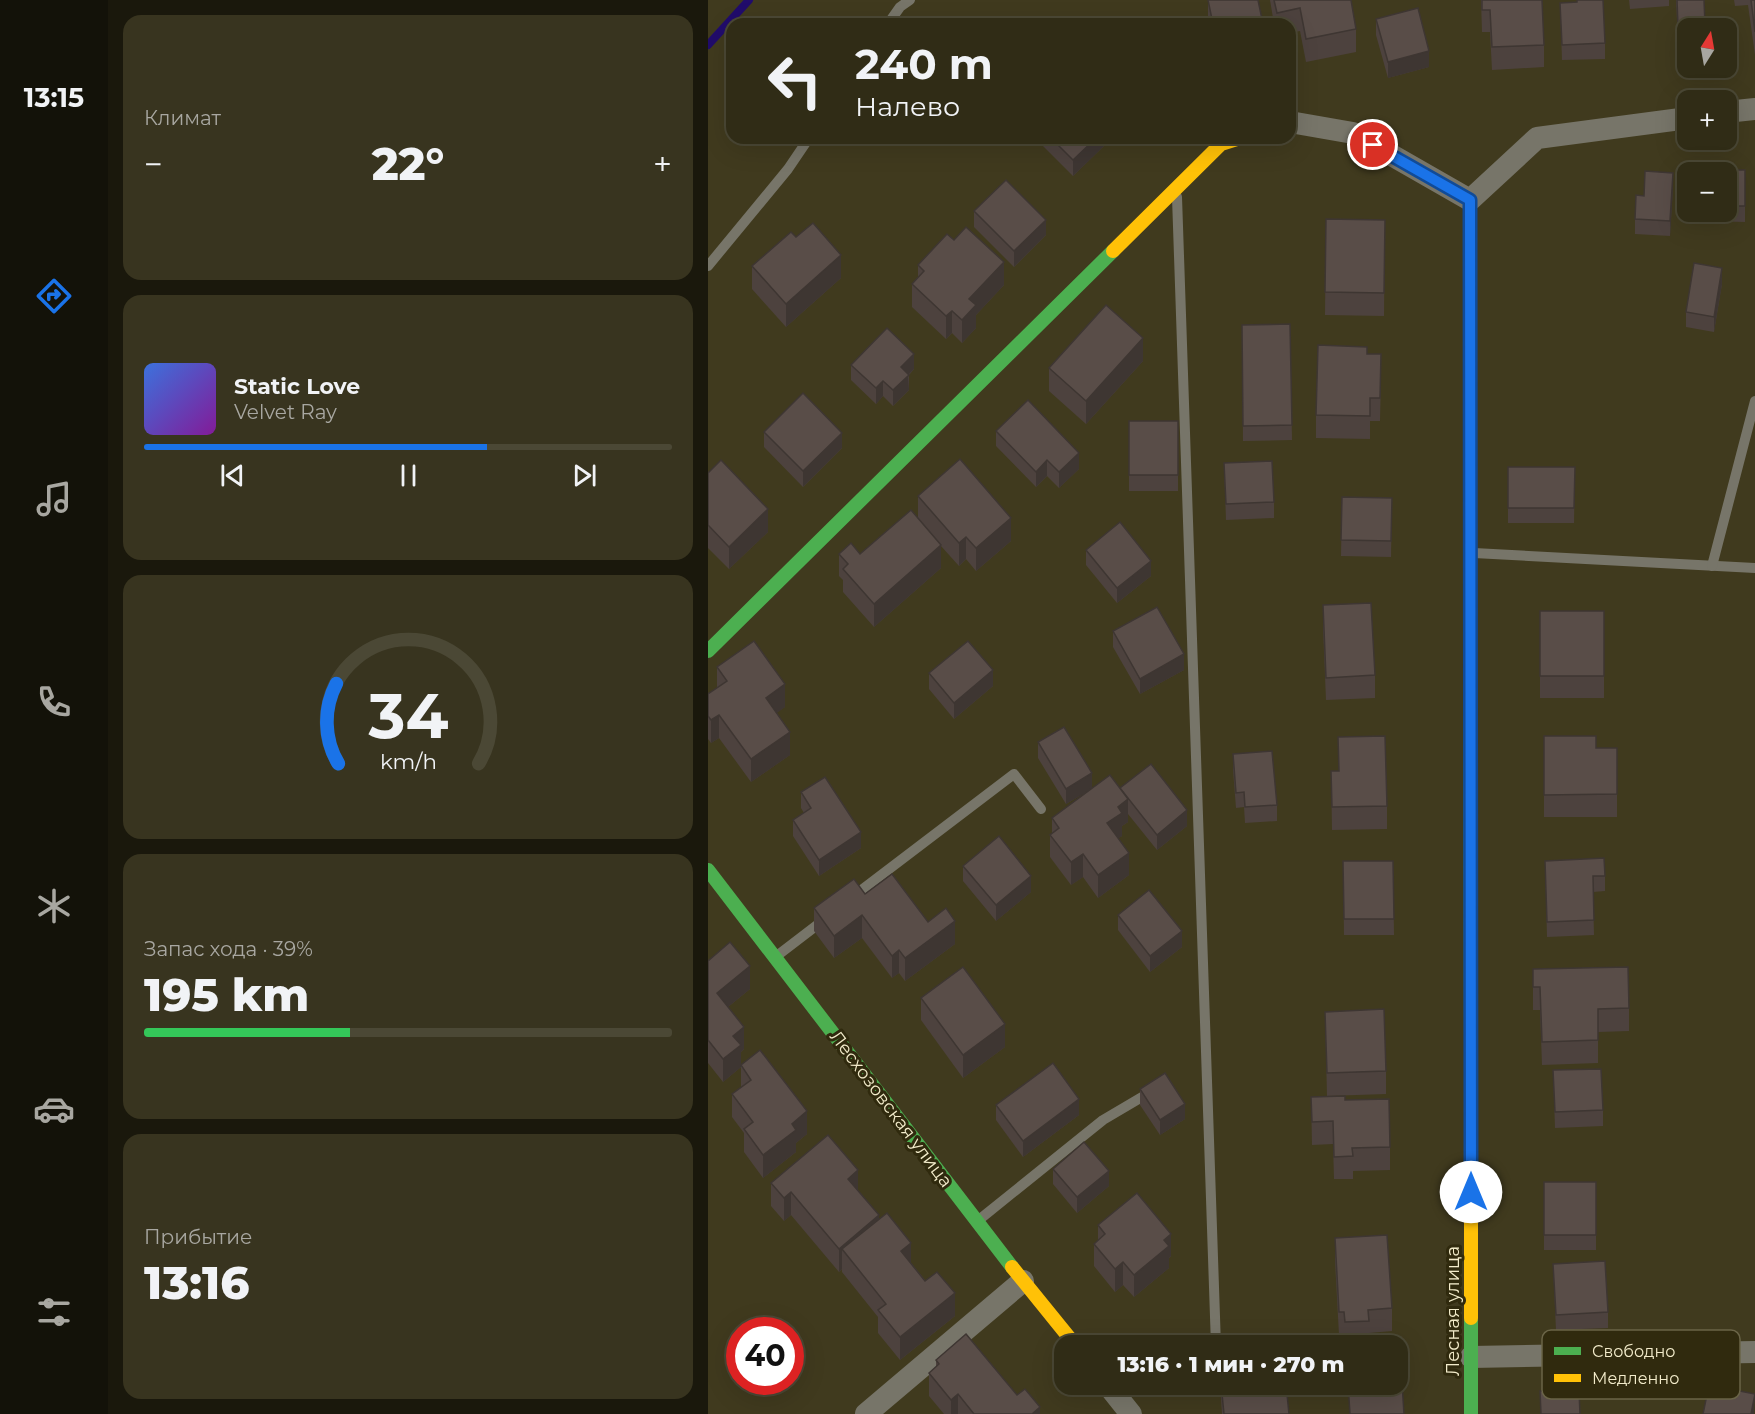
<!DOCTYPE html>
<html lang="ru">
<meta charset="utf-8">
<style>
body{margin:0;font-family:Montserrat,sans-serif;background:#38341f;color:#f1f3f6;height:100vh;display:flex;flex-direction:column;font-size:22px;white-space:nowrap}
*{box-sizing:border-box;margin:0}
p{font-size:20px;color:#a8a7a1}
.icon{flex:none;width:33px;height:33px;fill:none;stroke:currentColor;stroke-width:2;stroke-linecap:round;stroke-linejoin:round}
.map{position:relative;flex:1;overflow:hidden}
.panel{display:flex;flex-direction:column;gap:15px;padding:15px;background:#1a180c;width:600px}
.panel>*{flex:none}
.guide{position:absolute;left:18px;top:18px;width:570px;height:126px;border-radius:18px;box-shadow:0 6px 24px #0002,0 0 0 2px #4b4835;background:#302c16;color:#f1f3f6;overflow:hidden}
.needle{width:39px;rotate:11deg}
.tools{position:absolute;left:969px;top:18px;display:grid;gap:12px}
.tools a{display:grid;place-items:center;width:60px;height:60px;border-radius:12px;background:#302c16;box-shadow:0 6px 24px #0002,0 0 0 2px #4b4835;font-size:30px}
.speed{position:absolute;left:18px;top:1317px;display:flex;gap:12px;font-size:30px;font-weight:700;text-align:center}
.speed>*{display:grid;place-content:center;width:78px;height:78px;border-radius:50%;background:#302c16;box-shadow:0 6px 24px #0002,0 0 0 2px #4b4835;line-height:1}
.speed .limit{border:9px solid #d22;background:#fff;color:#111}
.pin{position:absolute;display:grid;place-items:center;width:51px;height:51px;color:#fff;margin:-26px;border:3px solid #fff;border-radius:50%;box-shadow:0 2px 6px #0007}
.me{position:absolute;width:66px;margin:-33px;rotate:0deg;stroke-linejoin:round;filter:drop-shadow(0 0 4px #0008)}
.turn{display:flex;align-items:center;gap:21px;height:126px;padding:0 30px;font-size:27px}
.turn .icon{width:78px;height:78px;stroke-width:2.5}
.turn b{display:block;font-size:42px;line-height:51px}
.big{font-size:45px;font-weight:800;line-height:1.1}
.panel .tile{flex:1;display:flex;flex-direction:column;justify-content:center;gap:9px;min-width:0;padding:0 21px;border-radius:18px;background:#38341f}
.panel .dial{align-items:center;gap:0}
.dial svg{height:156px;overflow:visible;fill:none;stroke:#4b4835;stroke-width:7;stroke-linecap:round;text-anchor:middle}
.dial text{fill:#f1f3f6;stroke:none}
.song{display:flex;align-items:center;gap:18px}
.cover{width:72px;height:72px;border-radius:9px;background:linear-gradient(135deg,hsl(220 70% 55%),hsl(290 70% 35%))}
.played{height:6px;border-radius:3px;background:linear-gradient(90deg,#1a73e8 65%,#4b4835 65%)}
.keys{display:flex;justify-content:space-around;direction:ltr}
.heat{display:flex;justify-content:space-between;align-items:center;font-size:33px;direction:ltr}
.charge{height:9px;border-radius:4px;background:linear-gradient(90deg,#34c759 39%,#4b4835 0)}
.trip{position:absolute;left:346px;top:1335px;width:354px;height:60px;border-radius:18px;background:#302c16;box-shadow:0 6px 24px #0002,0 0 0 2px #4b4835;font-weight:800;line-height:60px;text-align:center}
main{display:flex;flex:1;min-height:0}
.tabs{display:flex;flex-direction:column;width:108px;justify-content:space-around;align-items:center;background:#131209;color:#a8a7a1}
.tabs .icon{width:42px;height:42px}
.tabs .selected{color:#1a73e8}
.tabs b{font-size:27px;color:#f1f3f6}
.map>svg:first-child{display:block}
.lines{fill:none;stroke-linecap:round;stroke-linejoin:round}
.stream{stroke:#210c6b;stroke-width:8}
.lane{stroke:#777569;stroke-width:10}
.street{stroke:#777569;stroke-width:22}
.fast{stroke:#4caf50;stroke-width:14}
.slow{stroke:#ffc107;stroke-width:14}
.wall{fill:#4d423e}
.shaded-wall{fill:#3e3632}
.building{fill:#594d48;stroke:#3e3632;stroke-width:1.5}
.route-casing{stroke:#114b97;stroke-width:15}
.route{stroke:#1a73e8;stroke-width:10}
.labels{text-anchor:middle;stroke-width:6;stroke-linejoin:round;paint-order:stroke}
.street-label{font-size:18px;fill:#f3eccb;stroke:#302a0e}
.key{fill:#302a0e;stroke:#6a6447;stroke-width:1.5}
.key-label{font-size:16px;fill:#f3eccb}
</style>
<main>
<nav class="tabs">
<b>13:15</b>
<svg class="icon selected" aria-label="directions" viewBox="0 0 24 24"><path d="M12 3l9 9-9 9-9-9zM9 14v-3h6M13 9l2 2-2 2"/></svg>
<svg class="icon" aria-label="music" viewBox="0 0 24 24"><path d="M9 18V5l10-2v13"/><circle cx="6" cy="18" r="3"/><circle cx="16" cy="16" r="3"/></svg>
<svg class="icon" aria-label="phone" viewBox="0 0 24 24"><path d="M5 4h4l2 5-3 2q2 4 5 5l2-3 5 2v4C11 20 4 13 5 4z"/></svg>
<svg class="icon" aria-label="climate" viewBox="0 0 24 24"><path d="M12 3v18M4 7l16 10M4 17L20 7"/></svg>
<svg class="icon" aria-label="car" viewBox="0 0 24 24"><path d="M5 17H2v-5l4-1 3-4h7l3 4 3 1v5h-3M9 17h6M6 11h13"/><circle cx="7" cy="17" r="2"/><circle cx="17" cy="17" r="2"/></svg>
<svg class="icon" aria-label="filters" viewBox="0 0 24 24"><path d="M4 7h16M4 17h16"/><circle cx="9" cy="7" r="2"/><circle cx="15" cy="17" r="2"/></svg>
</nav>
<section class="panel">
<div class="tile"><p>Климат</p>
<div class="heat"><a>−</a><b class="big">22°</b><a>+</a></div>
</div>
<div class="tile">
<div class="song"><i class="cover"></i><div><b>Static Love</b><p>Velvet Ray</p></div></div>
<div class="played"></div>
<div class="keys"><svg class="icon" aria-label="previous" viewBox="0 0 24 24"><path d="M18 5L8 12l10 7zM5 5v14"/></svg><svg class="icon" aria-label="pause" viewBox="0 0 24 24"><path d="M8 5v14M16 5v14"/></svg><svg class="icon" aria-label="next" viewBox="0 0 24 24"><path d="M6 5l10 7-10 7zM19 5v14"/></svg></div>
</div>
<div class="tile dial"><svg viewBox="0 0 100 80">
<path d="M14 69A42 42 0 1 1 86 69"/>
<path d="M14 69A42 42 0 0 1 13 28" stroke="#1a73e8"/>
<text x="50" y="56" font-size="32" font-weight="700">34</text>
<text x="50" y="72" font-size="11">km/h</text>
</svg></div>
<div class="tile"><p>Запас хода · 39%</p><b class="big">195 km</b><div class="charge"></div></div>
<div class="tile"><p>Прибытие</p><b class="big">13:16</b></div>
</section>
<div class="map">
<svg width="1047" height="1414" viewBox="0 0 1047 1414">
<rect width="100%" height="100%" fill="#403a1e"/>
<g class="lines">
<polyline class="stream" points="0,45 41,0"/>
<g class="lane">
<polyline points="180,24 192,7 202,0"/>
<polyline points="469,197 508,1346"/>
<polyline points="0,266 80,169 101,138"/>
<polyline points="766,553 1047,568"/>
<polyline points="1004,566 1047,401"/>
<polyline points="143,898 306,774 333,809"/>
<polyline points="70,955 117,919"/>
<polyline points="272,1219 395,1120 434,1097"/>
</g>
<g class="street">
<polyline points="1018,112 1047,109"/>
<polyline points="582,122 645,133 762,200 829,138 980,118"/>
<polyline points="763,1357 1047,1352"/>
<polyline points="399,1384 423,1414"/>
<polyline points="158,1414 315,1281"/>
</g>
<g class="fast">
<polyline points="0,651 405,251"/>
<polyline points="762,689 763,1044"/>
<polyline points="0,870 304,1267"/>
<polyline points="763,1318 763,1414"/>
</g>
<g class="slow">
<polyline points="762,200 762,689"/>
<polyline points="405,251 513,144 532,138"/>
<polyline points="763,1044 763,1318"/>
<polyline points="304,1267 368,1346"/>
</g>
</g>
<g class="wall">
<polygon points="500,0 555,24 502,24 500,16"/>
<polygon points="562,0 643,0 648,29 648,52 598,62 592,31 582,33 582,24 566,24"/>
<polygon points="773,0 834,0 836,45 836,67 784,70 782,32 774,32"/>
<polygon points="921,0 961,0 961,6 922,9"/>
<polygon points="968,0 996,0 997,28 980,28 980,40 970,41"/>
<polygon points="1026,0 1047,0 1047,55 1040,5 1027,6"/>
<polygon points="852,3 897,43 897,59 854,60"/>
<polygon points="668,19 721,67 680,78 668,35"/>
<polygon points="327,138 397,138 397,145 365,176"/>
<polygon points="1037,170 1037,222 999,221 999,213 980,212 1018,212 1018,172"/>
<polygon points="965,188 962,236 927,234 927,219 936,196"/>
<polygon points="266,211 338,235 306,267 266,227"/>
<polygon points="618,219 677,220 676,316 617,315"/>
<polygon points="88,237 133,278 78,327 44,289 44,266"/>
<polygon points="210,265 296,285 268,315 268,328 254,343 244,333 238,339 204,307 204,284 210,277"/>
<polygon points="1014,284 1006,332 978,327 978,312"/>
<polygon points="582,324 584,440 535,441 534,325"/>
<polygon points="435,361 378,424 341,391 341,368"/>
<polygon points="143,365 206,369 201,375 201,390 185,406 175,396 168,404 143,380"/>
<polygon points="673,377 672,421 662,421 662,439 608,438 608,415"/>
<rect x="421" y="421" width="49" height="70"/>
<polygon points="288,431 371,469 351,488 339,476 328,487 288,446"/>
<polygon points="56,432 134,448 95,487 56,447"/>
<polygon points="516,463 566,502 566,518 518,520"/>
<polygon points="800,467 867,467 866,523 800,523"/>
<polygon points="0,473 60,532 21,569 0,548"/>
<polygon points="210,496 303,541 268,571 258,559 251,566 233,546 233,568 166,627 135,592 135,580 131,576 131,554 152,554 210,518"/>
<polygon points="634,497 684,498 683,557 633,556"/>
<polygon points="378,550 443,576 409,603 378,565"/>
<polygon points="615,605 667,675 667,698 618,700 615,628"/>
<rect x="832" y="611" width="64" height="87"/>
<polygon points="405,631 476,670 432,694 405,647"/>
<polygon points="9,667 77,707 68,713 82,755 43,782 11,738 3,743 0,739 0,694 9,688"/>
<polygon points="221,673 285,686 246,719 221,689"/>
<polygon points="836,736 888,748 909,748 909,817 836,817"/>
<polygon points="630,737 679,806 679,829 624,830 623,771 631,771"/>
<polygon points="330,742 384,788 412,788 479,826 449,850 420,814 420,822 414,826 414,836 410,838 421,875 390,898 375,877 363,885 342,857 342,835 344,834 344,818 382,790 358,804 330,758"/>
<polygon points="525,754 569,805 569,821 537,823 536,807 528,808 525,770"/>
<polygon points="93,792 153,848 111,876 85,836 85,820 96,813 93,808"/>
<polygon points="635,861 685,861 686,935 636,935"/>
<polygon points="837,861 897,876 897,891 885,892 886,935 839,937"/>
<polygon points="255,866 323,892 288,921 255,881"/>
<polygon points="157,894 220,922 247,944 197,981 191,973 184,978 154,938 126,958 106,931 106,908"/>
<polygon points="410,915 474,947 442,972 410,930"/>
<polygon points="0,961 42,989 20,1007 36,1049 33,1052 33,1065 99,1134 88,1143 88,1152 55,1178 36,1152 36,1133 24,1117 24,1094 33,1088 33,1067 15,1082 0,1063"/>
<polygon points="825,969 921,1008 921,1031 890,1032 890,1063 834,1065 832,1010 825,1010"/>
<polygon points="213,998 297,1047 255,1078 213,1020"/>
<polygon points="617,1012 678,1071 678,1094 619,1096"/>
<polygon points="845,1070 895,1110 895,1126 847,1128"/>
<polygon points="432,1089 477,1119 452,1135 432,1105"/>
<polygon points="603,1097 637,1100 682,1147 682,1170 645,1171 645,1179 626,1179 625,1144 604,1145"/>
<polygon points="288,1105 371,1115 315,1157 288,1120"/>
<polygon points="345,1169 401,1186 369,1213 345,1184"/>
<rect x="836" y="1182" width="52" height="68"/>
<polygon points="63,1183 150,1191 203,1263 247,1316 192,1360 170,1333 170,1317 134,1272 134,1269 131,1272 83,1215 76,1221 63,1206"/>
<polygon points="390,1225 463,1256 461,1258 461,1268 426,1297 415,1285 407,1292 386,1266 386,1244 390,1241"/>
<polygon points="627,1238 684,1308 684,1331 661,1333 661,1343 637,1345 636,1335 631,1335 627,1261"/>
<polygon points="845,1264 900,1312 900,1328 848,1330"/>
<polygon points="228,1360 309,1395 332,1414 236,1414 221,1396 221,1373 228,1367"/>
<polygon points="512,1384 578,1384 581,1414 514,1414"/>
</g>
<g class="shaded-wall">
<polygon points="721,51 721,67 680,78 680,62"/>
<polygon points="388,138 397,138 397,145 365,176 365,160"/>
<polygon points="965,173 965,188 962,236 962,221"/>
<polygon points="338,220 338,235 306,267 306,251"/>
<polygon points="133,255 133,278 78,327 78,304"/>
<polygon points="296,262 296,285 268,315 268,328 254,343 254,320 261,299"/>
<polygon points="1014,268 1014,284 1006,332 1006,317"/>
<polygon points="244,311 244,333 238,339 238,316"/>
<polygon points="435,338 435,361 378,424 378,401"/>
<polygon points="206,354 206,369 200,375 201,390 185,406 185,390 193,367"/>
<polygon points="175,381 175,396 168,404 168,388"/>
<polygon points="134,433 134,448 95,487 95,471"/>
<polygon points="371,453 371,469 351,488 351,472"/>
<polygon points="339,460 339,476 328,487 328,472"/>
<polygon points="60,509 60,532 21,569 21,547"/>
<polygon points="303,518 303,541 268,571 268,548"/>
<polygon points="258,537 258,559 251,566 251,543"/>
<polygon points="233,545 233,568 166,627 166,604"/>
<polygon points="443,561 443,576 409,603 409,588"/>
<polygon points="476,654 476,670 432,694 432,679"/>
<polygon points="285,670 285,686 246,719 246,703"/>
<polygon points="77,684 77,707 58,721 58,698"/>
<polygon points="11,715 11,738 3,743 3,720"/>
<polygon points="82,732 82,755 43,782 43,759"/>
<polygon points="384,773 384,789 358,804 358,789"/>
<polygon points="420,799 420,822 414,826 414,836 399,846 399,823 410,807"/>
<polygon points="479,810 479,826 449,850 449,835"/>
<polygon points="153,832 153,848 111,876 111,860"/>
<polygon points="421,853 421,875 390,898 390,875"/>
<polygon points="375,854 375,877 363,885 363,862"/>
<polygon points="323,876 323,892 288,921 288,905"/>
<polygon points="154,915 154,938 126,958 126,936"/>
<polygon points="247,921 247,944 197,981 197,958"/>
<polygon points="474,931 474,947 442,972 442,956"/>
<polygon points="191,950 191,973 184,978 184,956"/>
<polygon points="42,966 42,989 9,1016 9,993"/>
<polygon points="297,1024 297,1047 255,1078 255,1055"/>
<polygon points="36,1027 36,1049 33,1052 33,1067 15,1082 15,1059 25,1036"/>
<polygon points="371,1099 371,1115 315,1157 315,1141"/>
<polygon points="477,1104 477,1119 452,1135 452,1120"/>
<polygon points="99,1111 99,1134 88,1143 88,1152 55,1178 55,1155 84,1124"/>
<polygon points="150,1170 150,1193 140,1179"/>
<polygon points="401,1171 401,1186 369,1213 369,1197"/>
<polygon points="83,1192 83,1215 76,1221 76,1198"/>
<polygon points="171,1215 171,1238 134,1249 134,1269 131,1272 131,1249"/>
<polygon points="463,1234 463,1256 461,1258 461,1268 426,1297 426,1275 456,1240"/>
<polygon points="203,1243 203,1266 193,1251"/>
<polygon points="415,1262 415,1285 407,1292 407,1269"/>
<polygon points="247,1293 247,1316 192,1360 192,1337"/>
<polygon points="250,1394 250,1414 243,1414 243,1400"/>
<polygon points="1047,1394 1046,1414 1043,1414"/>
<polygon points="332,1407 332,1414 324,1414"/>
</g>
<g class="building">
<polygon points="500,0 550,0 555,24 505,24"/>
<polygon points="566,0 643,0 648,29 598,39 592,8 569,13"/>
<polygon points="774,0 834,0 836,45 784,47 782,10 774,10"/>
<polygon points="869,0 895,0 897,43 854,45 852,3 869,2"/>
<polygon points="969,0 996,0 997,24 970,26"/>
<polygon points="1043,0 1047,0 1047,32"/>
<polygon points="710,8 721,51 680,62 668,19"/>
<polygon points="343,138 388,138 365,160"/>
<polygon points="1005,170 1037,170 1037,206 1018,206 1018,172 1005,172"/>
<polygon points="937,171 965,173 962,221 927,219 928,195 936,196"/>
<polygon points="298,180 338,220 306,251 266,211"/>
<polygon points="618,219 677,220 676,293 617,292"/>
<polygon points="105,223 133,255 78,304 44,266 83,232 88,237"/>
<polygon points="258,227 296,262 261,299 268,305 254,320 244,311 238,316 204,284 216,271 210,265 239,234 246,240"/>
<polygon points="986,263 1014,268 1006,317 978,312"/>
<polygon points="398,305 435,338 378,401 341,368"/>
<polygon points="582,324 584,425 535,426 534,325"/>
<polygon points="179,328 206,354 193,367 201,375 185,390 175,381 168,388 143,365"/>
<polygon points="610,345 659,347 659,354 673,354 672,398 662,398 662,416 608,415"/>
<polygon points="95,393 134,433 95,471 56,432"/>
<polygon points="320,400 371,453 351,472 339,460 328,472 288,431"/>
<rect x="421" y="421" width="49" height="54"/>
<polygon points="252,459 303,518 268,548 258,537 251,543 210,496"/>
<polygon points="13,460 60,509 21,547 0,525 0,473"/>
<polygon points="564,461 566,502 518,504 516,463"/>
<polygon points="800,467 867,467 866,508 800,508"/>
<polygon points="634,497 684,498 683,541 633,540"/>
<polygon points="203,510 233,545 166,604 135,569 140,564 131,554 143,543 152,554"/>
<polygon points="412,522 443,561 409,588 378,550"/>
<polygon points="663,603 667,675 618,678 615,605"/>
<polygon points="449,607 476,654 432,679 405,631"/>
<rect x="832" y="611" width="64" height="65"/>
<polygon points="46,641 77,684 58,698 82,732 43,759 11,715 3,720 0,716 0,694 19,681 9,667"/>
<polygon points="260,641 285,670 246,703 221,673"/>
<polygon points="356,727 384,773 358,789 330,742"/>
<polygon points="677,736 679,806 624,807 623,771 631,771 630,737"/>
<polygon points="836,736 888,736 888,748 909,748 909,794 836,795"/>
<polygon points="564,751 569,805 537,807 536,792 528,793 525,754"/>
<polygon points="443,764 479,810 449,835 412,788"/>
<polygon points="402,775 420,799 410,807 414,813 399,823 421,853 390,875 375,854 363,862 342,835 351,828 344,818"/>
<polygon points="117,777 153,832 111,860 85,820 103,808 93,792"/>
<polygon points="291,836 323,876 288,905 255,866"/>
<polygon points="896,858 897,876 885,876 886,920 839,922 837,861"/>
<polygon points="635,861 685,861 686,919 636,919"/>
<polygon points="184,874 220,922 238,908 247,921 197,958 191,950 184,956 154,915 126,936 106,908 146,879 157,894"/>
<polygon points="441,890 474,931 442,956 410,915"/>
<polygon points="22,942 42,966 9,993 36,1027 25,1036 33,1045 15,1059 0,1040 0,961"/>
<polygon points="255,967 297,1024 255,1055 213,998"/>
<polygon points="920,967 921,1008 890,1009 890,1040 834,1042 832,987 825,987 825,969"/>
<polygon points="676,1009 678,1071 619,1073 617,1012"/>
<polygon points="52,1050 99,1111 84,1124 88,1130 55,1155 36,1129 45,1122 24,1094 43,1080 33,1065"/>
<polygon points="345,1063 371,1099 315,1141 288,1105"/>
<polygon points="893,1069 895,1110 847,1112 845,1070"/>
<polygon points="457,1073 477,1104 452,1120 432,1089"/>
<polygon points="637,1096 637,1100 681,1099 682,1147 644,1148 645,1156 626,1157 625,1121 604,1122 603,1097"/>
<polygon points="120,1135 150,1170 140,1179 171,1215 131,1249 83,1192 76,1198 63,1183"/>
<polygon points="376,1142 401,1171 369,1197 345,1169"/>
<rect x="836" y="1182" width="52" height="53"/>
<polygon points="429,1193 463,1234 456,1240 461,1246 426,1275 415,1262 407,1269 386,1244 397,1234 390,1225"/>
<polygon points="179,1213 203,1243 193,1251 217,1281 229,1272 247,1293 192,1337 170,1310 178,1304 134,1249"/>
<polygon points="679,1235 684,1308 660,1310 661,1321 637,1322 636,1312 631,1312 627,1238"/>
<polygon points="897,1261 900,1312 848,1315 845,1264"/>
<polygon points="258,1334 309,1395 317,1389 332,1407 324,1414 266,1414 250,1394 243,1400 221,1373 231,1364 228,1360"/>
<polygon points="690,1382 694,1382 696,1414 642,1414 640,1384 690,1384"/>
<polygon points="513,1384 578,1384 581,1414 516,1414"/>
<polygon points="1001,1385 1047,1394 1043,1414 995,1414"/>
<polygon points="871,1390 872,1414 833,1414 832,1391"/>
</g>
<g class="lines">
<g class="route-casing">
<polyline id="route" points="665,145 762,200 763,1192"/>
</g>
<use href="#route" class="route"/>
</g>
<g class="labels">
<g class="street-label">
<text transform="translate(183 1109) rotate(53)" y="6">Лесхозовская улица</text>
<text transform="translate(745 1311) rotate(-90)" y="6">Лесная улица</text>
</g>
</g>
<rect x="834" y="1330" width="198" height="69" rx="9" class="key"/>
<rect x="846" y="1347" width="27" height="8" fill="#4caf50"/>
<rect x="846" y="1374" width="27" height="8" fill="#ffc107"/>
<g class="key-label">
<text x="884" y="1357">Свободно</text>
<text x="884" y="1384">Медленно</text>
</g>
</svg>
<div class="tools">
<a><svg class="needle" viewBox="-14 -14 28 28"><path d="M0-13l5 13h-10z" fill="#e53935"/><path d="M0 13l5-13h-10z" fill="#a8a7a1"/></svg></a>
<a>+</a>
<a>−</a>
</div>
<div class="speed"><div class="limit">40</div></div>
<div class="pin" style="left:665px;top:145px;background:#d93025"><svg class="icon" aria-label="arrive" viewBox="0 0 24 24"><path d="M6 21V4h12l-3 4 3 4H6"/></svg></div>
<svg class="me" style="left:763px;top:1192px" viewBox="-20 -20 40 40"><circle r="19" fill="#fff"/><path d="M0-13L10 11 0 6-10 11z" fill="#1a73e8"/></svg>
<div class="trip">13:16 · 1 мин · 270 m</div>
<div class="guide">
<div class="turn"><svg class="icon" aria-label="left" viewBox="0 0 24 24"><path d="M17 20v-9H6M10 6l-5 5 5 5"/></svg><div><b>240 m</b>Налево</div></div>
</div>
</div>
</main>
